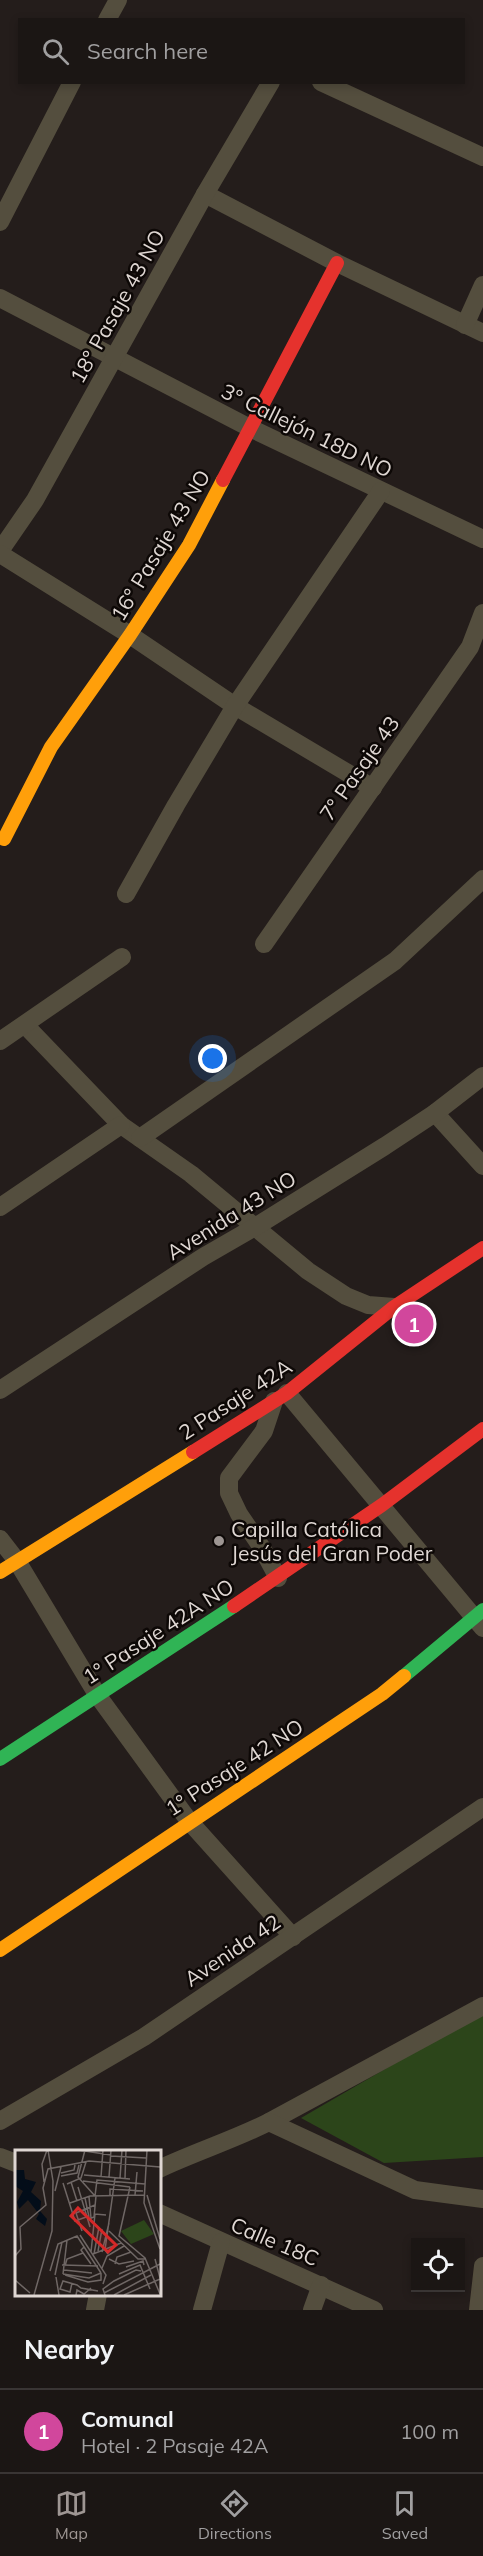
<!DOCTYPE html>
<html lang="en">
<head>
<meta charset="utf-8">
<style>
	body { margin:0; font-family:Mulish,sans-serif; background:#282322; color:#f1f3f6 }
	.controls { position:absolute; right:18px; bottom:18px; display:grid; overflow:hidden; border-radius:0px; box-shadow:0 3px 9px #0003 }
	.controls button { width:54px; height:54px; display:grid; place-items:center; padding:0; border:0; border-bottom:2px solid #393534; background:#1b1614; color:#f1f3f6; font:30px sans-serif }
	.you { position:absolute; left:213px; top:1059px; width:21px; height:21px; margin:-15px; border:4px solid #fff; border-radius:50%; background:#1a73e8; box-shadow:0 0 0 9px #1a73e833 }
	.badge { display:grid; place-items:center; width:39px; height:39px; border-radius:50%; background:#9e9693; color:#fff; font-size:20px; font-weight:700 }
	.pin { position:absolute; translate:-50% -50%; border:3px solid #fff; box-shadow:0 2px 6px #0006 }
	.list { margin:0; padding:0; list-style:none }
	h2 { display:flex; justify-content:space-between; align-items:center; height:78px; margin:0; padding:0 24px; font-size:26px }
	h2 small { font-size:20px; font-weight:400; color:#a09fa0 }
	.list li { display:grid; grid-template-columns:39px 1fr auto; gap:18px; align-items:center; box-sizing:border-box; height:84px; padding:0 24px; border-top:2px solid #393534 }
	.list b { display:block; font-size:22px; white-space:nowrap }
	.list p { margin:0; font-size:20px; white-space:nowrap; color:#a09fa0 }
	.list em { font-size:20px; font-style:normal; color:#a09fa0 }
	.icon { flex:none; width:33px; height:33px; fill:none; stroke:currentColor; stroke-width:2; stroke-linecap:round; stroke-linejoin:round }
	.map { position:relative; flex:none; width:483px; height:2310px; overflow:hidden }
	.search { position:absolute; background:#1b1614; box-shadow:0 3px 9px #0003; left:18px; right:18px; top:18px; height:66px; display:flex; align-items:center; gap:15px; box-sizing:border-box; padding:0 21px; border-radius:0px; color:#a09fa0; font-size:22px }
	.sheet { height:162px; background:#1b1614 }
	nav { display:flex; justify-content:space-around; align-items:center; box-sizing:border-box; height:84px; border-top:2px solid #393534; background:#1b1614; font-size:16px; color:#a09fa0 }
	nav a { display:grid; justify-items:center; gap:3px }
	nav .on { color:#9e9693 }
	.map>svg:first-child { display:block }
	.green { fill:#2c451a }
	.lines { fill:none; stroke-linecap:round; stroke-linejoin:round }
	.street { stroke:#544e3e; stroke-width:18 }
	.fast { stroke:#30b455; stroke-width:14 }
	.slow { stroke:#ff9f0a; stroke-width:14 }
	.jam { stroke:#e5322d; stroke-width:14 }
	.poi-dot { fill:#9e9693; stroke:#0d0806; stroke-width:2 }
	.labels { text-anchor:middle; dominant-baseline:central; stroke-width:5; stroke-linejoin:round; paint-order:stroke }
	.street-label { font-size:21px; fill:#dfd7d3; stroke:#0d0806 }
	.poi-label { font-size:21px; fill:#dfd7d3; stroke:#0d0806; text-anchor:start }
	.inset-road { fill:none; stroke:#6f6765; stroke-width:1.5 }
	.view { fill:#d62828; fill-opacity:0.15; stroke:#d62828; stroke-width:3 }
	.inset-edge { fill:none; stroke:#dfd7d3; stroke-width:3 }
</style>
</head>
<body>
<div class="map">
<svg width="483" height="2310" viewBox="0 0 483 2310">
	<rect width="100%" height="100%" fill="#241d1b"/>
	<path class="green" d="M 483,2012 L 483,2157 L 384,2163 L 301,2118 Z"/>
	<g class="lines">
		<g class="street">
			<path d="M 107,20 L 118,0"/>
			<path d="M 321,82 L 483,157"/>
			<path d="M 205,194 L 337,263 L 483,333"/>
			<path d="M 0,222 L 72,82"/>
			<path d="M 0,298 L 252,429 L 483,539"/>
			<path d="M 465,325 L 483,285"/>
			<path d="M 0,551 L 35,500 L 205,194 L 271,82"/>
			<path d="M 0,554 L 130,635 L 235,706 L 373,788"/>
			<path d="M 126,894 L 176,805 L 235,706 L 381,491"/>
			<path d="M 264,944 L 470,647 L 483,613"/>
			<path d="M 25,1025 L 121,1125 L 191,1174 L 308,1271 L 346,1296 L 368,1305 L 394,1307"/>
			<path d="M 0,1041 L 122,957"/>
			<path d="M 435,1113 L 483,1166"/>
			<path d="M 140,1138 L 395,961 L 483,879"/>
			<path d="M 0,1207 L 121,1125"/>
			<path d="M 0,1390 L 203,1257 L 255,1227 L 385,1146 L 435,1113 L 483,1076"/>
			<path d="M 287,1393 L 483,1628"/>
			<path d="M 274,1401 L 264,1431 L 229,1478 L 229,1493 L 239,1514 L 262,1548 L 278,1578"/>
			<path d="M 0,1539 L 17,1561 L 98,1696 L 189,1821 L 293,1937"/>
			<path d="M 0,2121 L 144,2037 L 483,1807"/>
			<path d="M 269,2122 L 483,2006"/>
			<path d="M 0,2157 L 16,2163"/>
			<path d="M 159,2169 C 195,2152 233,2140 269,2122 L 415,2190 L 483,2199"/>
			<path d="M 159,2213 L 374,2310"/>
			<path d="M 95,2310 L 98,2294"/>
			<path d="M 202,2310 L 221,2242"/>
			<path d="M 312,2310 L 321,2285"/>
			<path d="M 478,2310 L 483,2266"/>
		</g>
		<g class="fast">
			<path d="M 404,1676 L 483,1610"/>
			<path d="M 0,1759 L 234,1606"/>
		</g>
		<g class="slow">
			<path d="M 4,839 L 51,747 L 130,635 L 189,545 L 223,480"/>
			<path d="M 0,1572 L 193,1452"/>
			<path d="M 0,1950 L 382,1694 L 404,1676"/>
		</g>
		<g class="jam">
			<path d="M 223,480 L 337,263"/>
			<path d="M 193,1452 L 287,1393 L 394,1307 L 483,1248"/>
			<path d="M 234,1606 L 382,1505 L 483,1429"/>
		</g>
	</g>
	<circle class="poi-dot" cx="219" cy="1541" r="6"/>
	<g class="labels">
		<g class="street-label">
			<text transform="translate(117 306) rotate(-61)">18° Pasaje 43 NO</text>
			<text transform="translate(307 430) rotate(26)">3° Callejón 18D NO</text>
			<text transform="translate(160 545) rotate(-59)">16° Pasaje 43 NO</text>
			<text transform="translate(359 768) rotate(-55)">7° Pasaje 43</text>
			<text transform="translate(231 1215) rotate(-32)">Avenida 43 NO</text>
			<text transform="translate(235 1399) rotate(-33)">2 Pasaje 42A</text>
			<text transform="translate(158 1631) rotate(-33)">1° Pasaje 42A NO</text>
			<text transform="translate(234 1767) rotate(-33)">1° Pasaje 42 NO</text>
			<text transform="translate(232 1950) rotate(-34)">Avenida 42</text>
			<text transform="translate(275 2241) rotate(23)">Calle 18C</text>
		</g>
		<g class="poi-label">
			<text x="231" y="1529">Capilla Católica<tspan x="231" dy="24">Jesús del Gran Poder</tspan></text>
		</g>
	</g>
	<g transform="translate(15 2150)">
		<rect width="146" height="146" fill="#241d1b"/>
		<path d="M 129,70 L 139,84 L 116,94 L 106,81 Z" fill="#2c451a"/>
		<path d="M 0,20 L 9,20 L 10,29 L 21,32 L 16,42 L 26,51 L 25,61 L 32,69 L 30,76 L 21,69 L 24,64 L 13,50 L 4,59 L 2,52 L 8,41 L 0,36 Z" fill="#030d19"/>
		<path class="inset-road" d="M 63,0 L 96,5M 70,0 L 63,27 L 80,46M 132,0 L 129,53 L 145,99M 96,6 L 131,8M 46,23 L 59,20 L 60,15M 69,25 L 115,29M 46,26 L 62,23 L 64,15M 86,27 L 88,0M 94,27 L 96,0M 105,28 L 107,0M 110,28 L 111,0M 68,31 L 115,37M 29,32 L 27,14 L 32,0M 56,32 L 62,51M 48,33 L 60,71 L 74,66M 52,34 L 66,28 L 71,12M 63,37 L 75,77M 115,37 L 104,86 L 130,108 L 145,144M 40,41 L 46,17M 120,45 L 122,22M 132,45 L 145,89M 80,46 L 82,30 L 130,34M 95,46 L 95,39 L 128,41M 74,47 L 76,68M 70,48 L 74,67M 55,53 L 75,46 L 130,45M 74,69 L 79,67 L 81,46M 67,81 L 61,63 L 80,55M 94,81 L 123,109 L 131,109M 65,85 L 91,125 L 88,134M 69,97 L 66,100 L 76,114M 83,101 L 87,79M 76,102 L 80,64 L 91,65M 87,102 L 94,73M 78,104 L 106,93M 79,104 L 84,77M 93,104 L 90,100 L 100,28M 0,106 L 6,99 L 5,77 L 31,55 L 28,38 L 33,19 L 74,11 L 145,17M 94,109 L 104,114 L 119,111M 140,109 L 145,128M 100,114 L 102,107 L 116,102M 47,115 L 83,116M 50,116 L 52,109 L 68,103M 111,117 L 128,111 L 129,115M 87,118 L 92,106 L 109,96M 49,120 L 77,123M 35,121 L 43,94 L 62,86 L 86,123M 48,124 L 74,128 L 86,123M 48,124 L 52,90M 104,124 L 125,115 L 135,139M 40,125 L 47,92M 50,125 L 73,132 L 86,130 L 86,123M 41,127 L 44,145M 0,130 L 15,143M 57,133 L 55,142 L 45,139 L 48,131 L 62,135 L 66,138 L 83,141M 89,143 L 145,114M 19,145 L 37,81 L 38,31 L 33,0M 61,145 L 62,140 L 69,144 L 76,138M 90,145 L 88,139 L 99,131 L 121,120 L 126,121M 99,145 L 136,125M 109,145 L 145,129"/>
		<path class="view" d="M 63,58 L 101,95 L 93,102 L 56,66 Z"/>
		<rect width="146" height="146" class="inset-edge"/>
	</g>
</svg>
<div class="controls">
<button><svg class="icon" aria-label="locate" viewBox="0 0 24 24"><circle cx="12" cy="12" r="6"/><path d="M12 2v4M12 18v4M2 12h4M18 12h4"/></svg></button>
</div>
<div class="you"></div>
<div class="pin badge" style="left:414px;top:1324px;background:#d1479c">1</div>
<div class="search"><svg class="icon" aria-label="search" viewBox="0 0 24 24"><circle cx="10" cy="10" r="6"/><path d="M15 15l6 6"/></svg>Search here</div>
</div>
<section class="sheet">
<h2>Nearby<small></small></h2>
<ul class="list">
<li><span class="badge" style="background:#d1479c">1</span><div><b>Comunal</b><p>Hotel · 2 Pasaje 42A</p></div><em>100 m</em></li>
</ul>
</section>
<nav>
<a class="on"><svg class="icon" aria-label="map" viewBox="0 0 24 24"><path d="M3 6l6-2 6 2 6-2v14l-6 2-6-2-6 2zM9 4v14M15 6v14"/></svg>Map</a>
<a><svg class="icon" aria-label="directions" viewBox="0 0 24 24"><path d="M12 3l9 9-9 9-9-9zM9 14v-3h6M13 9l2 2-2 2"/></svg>Directions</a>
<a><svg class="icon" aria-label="saved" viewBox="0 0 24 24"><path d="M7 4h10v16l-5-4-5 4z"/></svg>Saved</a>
</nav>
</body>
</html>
